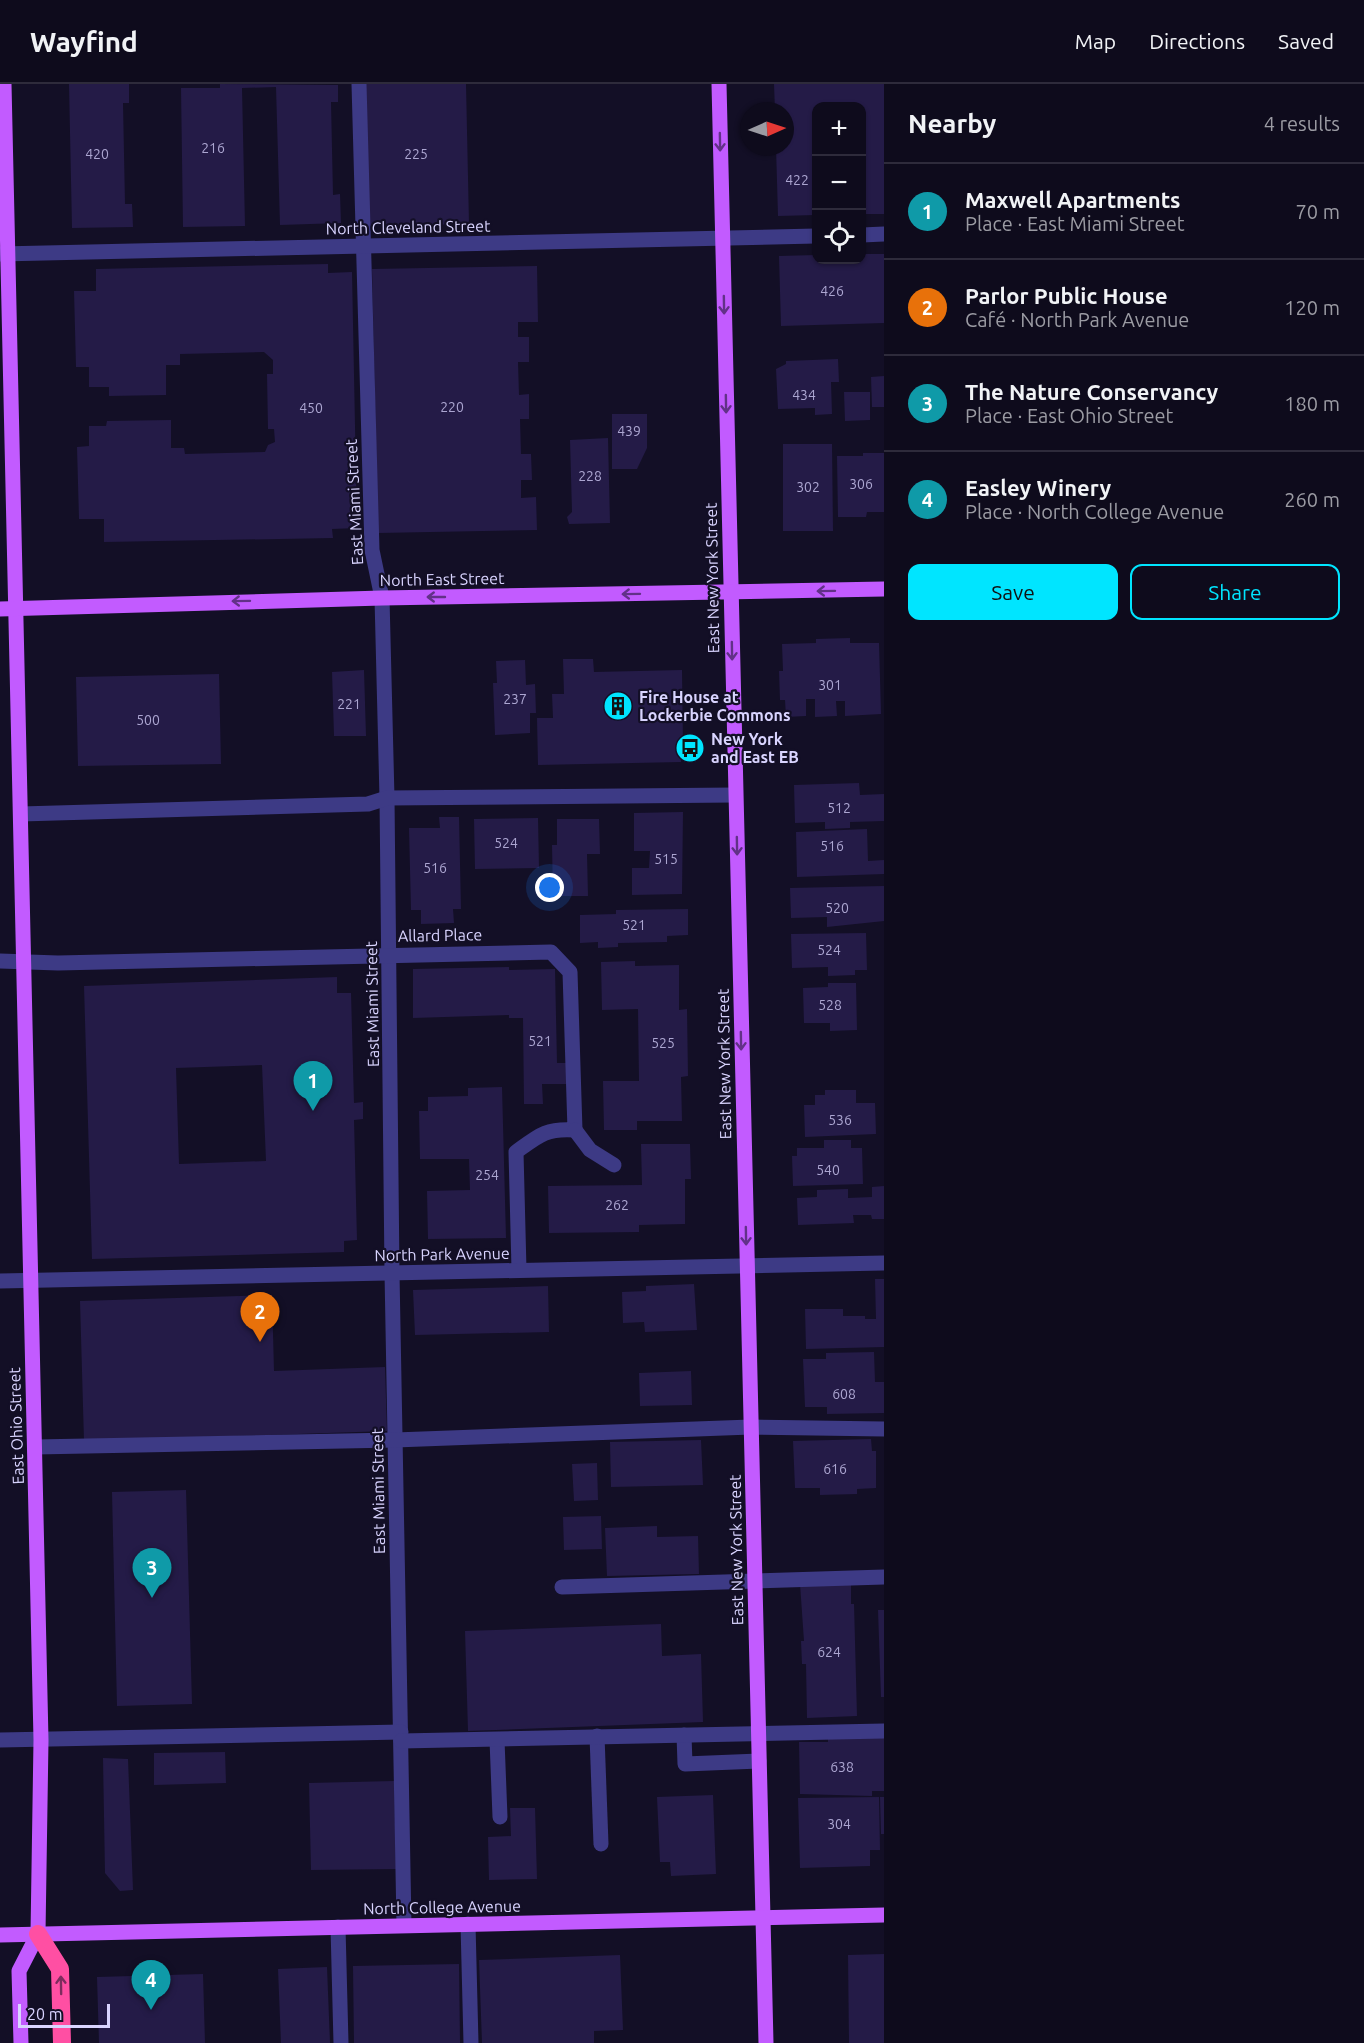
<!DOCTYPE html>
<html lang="en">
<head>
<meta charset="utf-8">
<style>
	body { margin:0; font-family:Ubuntu,sans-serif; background:#171425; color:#f1f3f6 }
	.controls { position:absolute; right:18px; top:18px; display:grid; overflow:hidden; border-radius:12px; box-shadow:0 2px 4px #0004 }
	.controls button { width:54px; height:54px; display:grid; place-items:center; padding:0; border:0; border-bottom:2px solid #2e2b3b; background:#0e0b1c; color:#f1f3f6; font:30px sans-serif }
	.compass { position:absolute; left:740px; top:18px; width:54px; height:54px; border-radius:50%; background:#0e0b1c; box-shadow:0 2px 4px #0004; rotate:87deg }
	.scale { position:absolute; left:18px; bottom:15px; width:92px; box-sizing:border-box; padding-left:6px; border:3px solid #d9d4ff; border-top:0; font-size:16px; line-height:21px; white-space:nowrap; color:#d9d4ff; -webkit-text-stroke:4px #130f26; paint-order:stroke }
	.you { position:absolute; left:550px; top:804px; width:21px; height:21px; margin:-15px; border:4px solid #fff; border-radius:50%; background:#1a73e8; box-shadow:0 0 0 9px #1a73e833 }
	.badge { display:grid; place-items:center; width:39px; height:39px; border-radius:50%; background:#00e5ff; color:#fff; font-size:20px; font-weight:700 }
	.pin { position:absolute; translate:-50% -50px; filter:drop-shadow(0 2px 3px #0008) }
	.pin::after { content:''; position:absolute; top:32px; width:21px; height:18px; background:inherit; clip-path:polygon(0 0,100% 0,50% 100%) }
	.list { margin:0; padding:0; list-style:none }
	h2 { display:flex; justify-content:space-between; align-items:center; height:78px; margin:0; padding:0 24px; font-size:26px }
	h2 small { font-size:20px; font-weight:400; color:#9b9ba3 }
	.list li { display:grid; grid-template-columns:39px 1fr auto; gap:18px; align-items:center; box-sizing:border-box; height:96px; padding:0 24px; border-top:2px solid #2e2b3b }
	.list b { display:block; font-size:22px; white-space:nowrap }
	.list p { margin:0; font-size:20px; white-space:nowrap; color:#9b9ba3 }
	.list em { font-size:20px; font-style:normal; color:#9b9ba3 }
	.actions { display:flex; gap:12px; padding:18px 24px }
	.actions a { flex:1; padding:14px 0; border:2px solid #00e5ff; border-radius:12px; text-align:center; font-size:21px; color:#00e5ff }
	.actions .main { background:#00e5ff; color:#111 }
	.icon { flex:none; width:33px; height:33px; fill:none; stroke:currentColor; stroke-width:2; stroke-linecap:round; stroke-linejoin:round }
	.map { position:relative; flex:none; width:884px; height:1959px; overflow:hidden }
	header { display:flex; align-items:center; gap:36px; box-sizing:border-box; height:84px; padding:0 30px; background:#0e0b1c; border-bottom:2px solid #2e2b3b }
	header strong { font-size:28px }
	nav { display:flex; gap:33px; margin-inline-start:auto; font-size:21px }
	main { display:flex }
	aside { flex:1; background:#0e0b1c }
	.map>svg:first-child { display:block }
	.building { fill:#241b47; fill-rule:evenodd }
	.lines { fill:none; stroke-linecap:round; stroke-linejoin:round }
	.minor { stroke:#3d3a85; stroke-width:15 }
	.major { stroke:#c25bff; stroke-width:15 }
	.highway { stroke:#ff4fa3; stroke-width:18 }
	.oneway { stroke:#623188 }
	.oneway2 { stroke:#7d2c5e }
	.labels { text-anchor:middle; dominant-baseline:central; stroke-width:4.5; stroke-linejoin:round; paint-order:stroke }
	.number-label { font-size:14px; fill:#aca6d1 }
	.street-label { font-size:16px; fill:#d9d4ff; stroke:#130f26 }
	.poi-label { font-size:16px; font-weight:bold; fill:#d9d4ff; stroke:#130f26; text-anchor:start }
</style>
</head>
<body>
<header>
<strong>Wayfind</strong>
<nav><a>Map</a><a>Directions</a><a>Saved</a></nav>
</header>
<main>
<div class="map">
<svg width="884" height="1959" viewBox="0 0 884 1959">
	<rect width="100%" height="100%" fill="#130f26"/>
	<g class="building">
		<path d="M 69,0 L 129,0 L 129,19 L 123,19 L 125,120 L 132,120 L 133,143 L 72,144 Z"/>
		<path d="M 220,0 L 338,1 L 338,18 L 331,18 L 333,111 L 340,110 L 341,139 L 280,141 L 276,3 L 242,4 L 245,142 L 183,143 L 181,4 L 220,4 Z"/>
		<path d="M 363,0 L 466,0 L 469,140 L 367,142 Z"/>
		<path d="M 774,0 L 884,0 L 884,130 L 862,130 L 862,22 L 816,22 L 816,131 L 778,132 L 776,63 L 785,63 L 785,27 L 775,27 Z"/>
		<path d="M 862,170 L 884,170 L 884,239 L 781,242 L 779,172 L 816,171 L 816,176 L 862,176 Z"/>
		<path d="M 328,180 L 328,189 L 352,188 L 357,444 L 332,445 L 333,454 L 104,458 L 104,435 L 79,435 L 77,363 L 89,362 L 89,342 L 106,342 L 107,337 L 171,336 L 171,364 L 184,364 L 185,370 L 265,368 L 268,361 L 275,358 L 274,345 L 268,345 L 267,290 L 273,290 L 273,276 L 264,268 L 180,270 L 180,281 L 166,281 L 166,311 L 109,312 L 109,303 L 89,303 L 89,283 L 76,283 L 74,207 L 96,207 L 96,185 Z"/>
		<path d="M 537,182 L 538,238 L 518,238 L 518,253 L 529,253 L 529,278 L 518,278 L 519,311 L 529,310 L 529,335 L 520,335 L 521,370 L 531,370 L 532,396 L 521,396 L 521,414 L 536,413 L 537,446 L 378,449 L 372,185 Z"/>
		<path d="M 838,275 L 839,298 L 831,298 L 832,330 L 815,331 L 815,324 L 778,325 L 776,285 L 786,280 L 786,277 Z"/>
		<path d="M 884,292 L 884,323 L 872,323 L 871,293 Z"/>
		<path d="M 844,308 L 870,308 L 870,336 L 845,337 Z"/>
		<path d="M 612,330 L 647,330 L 647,364 L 637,385 L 612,385 Z"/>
		<path d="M 608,354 L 610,439 L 569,440 L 567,433 L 572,428 L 570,356 Z"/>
		<path d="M 783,360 L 832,360 L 833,447 L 783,447 Z"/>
		<path d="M 863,369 L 884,369 L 884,428 L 867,428 L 866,433 L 838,433 L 837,372 L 863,372 Z"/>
		<path d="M 850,554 L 850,559 L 879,559 L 881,630 L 845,632 L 845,617 L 836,617 L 837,632 L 815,633 L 815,615 L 806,615 L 806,632 L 786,633 L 785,616 L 780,616 L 779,587 L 783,587 L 782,560 L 816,559 L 816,555 Z"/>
		<path d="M 563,575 L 593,575 L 594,588 L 682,586 L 683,663 L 680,663 L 681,678 L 538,681 L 537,634 L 553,634 L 552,610 L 564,610 Z"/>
		<path d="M 525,576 L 526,601 L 535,600 L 536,629 L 530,629 L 530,649 L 495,651 L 493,599 L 497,599 L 496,577 Z"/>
		<path d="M 364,586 L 366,652 L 334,652 L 332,588 Z"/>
		<path d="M 219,590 L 221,680 L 78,682 L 76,593 Z"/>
		<path d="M 859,699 L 860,711 L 884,710 L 884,737 L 850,738 L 850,744 L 825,745 L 825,738 L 795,739 L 794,701 Z"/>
		<path d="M 683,728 L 682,810 L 632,811 L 632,784 L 649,784 L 650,767 L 634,767 L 634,729 Z"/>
		<path d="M 439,733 L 459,733 L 461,825 L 453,825 L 454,839 L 421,840 L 421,826 L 411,826 L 409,744 L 440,744 Z"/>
		<path d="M 538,734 L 539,784 L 475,785 L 474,735 Z"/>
		<path d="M 557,735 L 599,735 L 600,770 L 587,770 L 588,812 L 553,812 L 552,761 L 557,761 Z"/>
		<path d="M 867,745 L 868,777 L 884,776 L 884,790 L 797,793 L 796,748 Z"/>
		<path d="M 884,802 L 884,837 L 827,843 L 827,833 L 791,834 L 790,804 Z"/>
		<path d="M 688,825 L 688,851 L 667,852 L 667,858 L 618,859 L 618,863 L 598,864 L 598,858 L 580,859 L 580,831 L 616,830 L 616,826 Z"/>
		<path d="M 866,849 L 867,886 L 855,886 L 855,891 L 828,892 L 828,883 L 792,884 L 791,850 Z"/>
		<path d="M 635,877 L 635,882 L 679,881 L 679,926 L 687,925 L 688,992 L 681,993 L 682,1037 L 637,1037 L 637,1046 L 604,1046 L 603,997 L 639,997 L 638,925 L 602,926 L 601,878 Z"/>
		<path d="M 509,883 L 509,886 L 555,885 L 557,979 L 566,979 L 566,1000 L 542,1000 L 543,1020 L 524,1020 L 523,934 L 509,934 L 509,931 L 413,934 L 413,885 Z"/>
		<path d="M 337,893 L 337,909 L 351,909 L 354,1019 L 363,1018 L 363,1035 L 354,1036 L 357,1156 L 344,1157 L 344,1168 L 92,1175 L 84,902 ZM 262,981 L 266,1077 L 179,1080 L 176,984 Z"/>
		<path d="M 828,899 L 856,899 L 857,946 L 830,947 L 830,939 L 804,939 L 803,904 L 828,903 Z"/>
		<path d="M 502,1003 L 506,1154 L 428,1155 L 427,1107 L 470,1106 L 469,1075 L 420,1075 L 419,1027 L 428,1027 L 428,1013 L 468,1012 L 468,1004 Z"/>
		<path d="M 825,1006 L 856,1006 L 856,1019 L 875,1019 L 876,1050 L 805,1053 L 804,1021 L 815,1021 L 815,1011 L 825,1011 Z"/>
		<path d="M 824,1056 L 851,1056 L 851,1064 L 862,1064 L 863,1100 L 793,1102 L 792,1072 L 797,1072 L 797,1064 L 824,1064 Z"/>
		<path d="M 641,1060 L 690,1060 L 691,1095 L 685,1095 L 685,1140 L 639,1141 L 639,1148 L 549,1149 L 548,1102 L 642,1101 Z"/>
		<path d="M 884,1102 L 884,1135 L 872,1135 L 871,1131 L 853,1131 L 854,1139 L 798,1141 L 797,1114 L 817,1113 L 817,1106 L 848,1105 L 848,1114 L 872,1113 L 872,1103 Z"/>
		<path d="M 875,1195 L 884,1195 L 884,1263 L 806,1265 L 805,1225 L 843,1225 L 843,1232 L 865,1232 L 865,1235 L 876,1235 Z"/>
		<path d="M 694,1200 L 697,1246 L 645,1248 L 644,1238 L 623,1239 L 622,1208 L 646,1207 L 646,1202 Z"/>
		<path d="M 548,1202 L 549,1248 L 415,1251 L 413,1206 Z"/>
		<path d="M 272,1211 L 274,1287 L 385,1283 L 387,1347 L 84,1357 L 80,1217 Z"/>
		<path d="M 874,1268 L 875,1298 L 884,1298 L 884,1329 L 827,1330 L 827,1323 L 805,1323 L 803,1275 L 826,1275 L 826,1269 Z"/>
		<path d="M 691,1287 L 692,1321 L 640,1322 L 639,1289 Z"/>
		<path d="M 871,1355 L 872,1367 L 876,1367 L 876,1404 L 857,1405 L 857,1410 L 820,1411 L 820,1404 L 795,1404 L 793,1357 Z"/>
		<path d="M 701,1356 L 703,1401 L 611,1403 L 610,1358 Z"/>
		<path d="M 597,1379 L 598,1416 L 574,1417 L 572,1380 Z"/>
		<path d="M 186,1406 L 192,1620 L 117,1622 L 112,1408 Z"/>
		<path d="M 601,1432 L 602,1465 L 564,1466 L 563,1433 Z"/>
		<path d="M 657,1442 L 657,1453 L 698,1452 L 699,1490 L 607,1492 L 605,1444 Z"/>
		<path d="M 851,1499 L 851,1520 L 854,1520 L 857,1632 L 807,1634 L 806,1580 L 802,1580 L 801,1557 L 804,1557 L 800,1500 Z"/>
		<path d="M 878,1526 L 884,1526 L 884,1613 L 881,1613 Z"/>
		<path d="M 661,1540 L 662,1572 L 701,1570 L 703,1638 L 468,1647 L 465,1547 Z"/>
		<path d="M 828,1653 L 884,1654 L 884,1707 L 872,1707 L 872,1712 L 800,1710 L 799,1658 L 828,1658 Z"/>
		<path d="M 225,1668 L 226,1699 L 154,1701 L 154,1669 Z"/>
		<path d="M 103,1674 L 128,1675 L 133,1806 L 120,1807 L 105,1789 Z"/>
		<path d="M 394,1697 L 396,1785 L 311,1786 L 309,1699 Z"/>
		<path d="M 713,1711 L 716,1790 L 671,1792 L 670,1778 L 660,1778 L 657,1713 Z"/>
		<path d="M 879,1713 L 880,1766 L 870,1766 L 870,1782 L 800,1784 L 798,1714 Z"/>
		<path d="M 880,1713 L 884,1713 L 884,1750 L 881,1750 Z"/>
		<path d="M 510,1724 L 535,1724 L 537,1795 L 489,1796 L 488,1753 L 511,1752 Z"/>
		<path d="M 884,1870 L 884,1959 L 849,1959 L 848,1871 Z"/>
		<path d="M 620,1871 L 623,1946 L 594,1947 L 594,1959 L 482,1959 L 479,1876 Z"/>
		<path d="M 459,1880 L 460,1959 L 354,1959 L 353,1882 Z"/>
		<path d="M 327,1883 L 330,1959 L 281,1959 L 278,1885 Z"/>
		<path d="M 203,1890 L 205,1959 L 99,1959 L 97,1893 Z"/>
	</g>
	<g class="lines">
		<g class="minor">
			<path d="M 359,0 L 372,466 L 382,514 L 387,714 L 392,1189 L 404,1841"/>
			<path d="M 862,151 L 884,150"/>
			<path d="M 0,170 L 816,152"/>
			<path d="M 21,730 L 368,720 L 387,714 L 735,711"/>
			<path d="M 0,877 L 58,879 L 551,868 L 570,888 L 575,1046 C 546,1044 539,1051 516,1068 L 519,1186"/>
			<path d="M 575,1046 L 590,1066 L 614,1081"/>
			<path d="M 0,1197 L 884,1179"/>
			<path d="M 35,1363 L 395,1356 L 751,1343 L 884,1345"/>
			<path d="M 562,1503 L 884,1493"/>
			<path d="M 684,1651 L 685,1680 L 759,1677"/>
			<path d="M 597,1652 L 601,1760"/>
			<path d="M 0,1656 L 401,1648"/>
			<path d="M 497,1656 L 500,1733"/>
			<path d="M 401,1657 L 884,1647"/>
			<path d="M 468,1840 L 471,1959"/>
			<path d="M 338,1843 L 341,1959"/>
		</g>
		<g class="major">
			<path d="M 4,0 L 41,1656 L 38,1850 L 19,1887 L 21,1959"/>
			<path d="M 719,0 L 766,1959"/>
			<path d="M 0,525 L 382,514 L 884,505"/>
			<path d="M 0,1851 L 884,1831"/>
		</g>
		<path class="highway" d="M 38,1850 L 60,1885 L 62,1959"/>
	</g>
	<defs><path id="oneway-shaft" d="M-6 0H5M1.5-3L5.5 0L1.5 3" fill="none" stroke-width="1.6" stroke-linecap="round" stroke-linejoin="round" transform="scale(1.5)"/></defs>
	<g class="oneway">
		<use href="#oneway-shaft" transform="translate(720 58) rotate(89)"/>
		<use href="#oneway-shaft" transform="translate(724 221) rotate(89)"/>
		<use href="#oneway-shaft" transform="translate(726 320) rotate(89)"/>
		<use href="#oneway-shaft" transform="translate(826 507) rotate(179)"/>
		<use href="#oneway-shaft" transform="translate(631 510) rotate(179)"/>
		<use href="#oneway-shaft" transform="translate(436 513) rotate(180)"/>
		<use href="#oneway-shaft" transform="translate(241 517) rotate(179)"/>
		<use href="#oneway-shaft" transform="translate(732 567) rotate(89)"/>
		<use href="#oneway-shaft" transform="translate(737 762) rotate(89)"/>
		<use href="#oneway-shaft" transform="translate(741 957) rotate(89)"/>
		<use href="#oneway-shaft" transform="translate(746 1152) rotate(89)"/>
	</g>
	<use class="oneway2" href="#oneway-shaft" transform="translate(61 1901) rotate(-91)"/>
	<defs>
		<g id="building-disc" transform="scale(1.5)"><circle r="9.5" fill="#00e5ff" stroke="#130f26"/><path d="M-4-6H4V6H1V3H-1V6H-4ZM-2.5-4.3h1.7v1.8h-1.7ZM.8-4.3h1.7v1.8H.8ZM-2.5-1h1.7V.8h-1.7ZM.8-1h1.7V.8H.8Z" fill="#111"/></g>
		<g id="bus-disc" transform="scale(1.5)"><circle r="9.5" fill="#00e5ff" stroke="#130f26"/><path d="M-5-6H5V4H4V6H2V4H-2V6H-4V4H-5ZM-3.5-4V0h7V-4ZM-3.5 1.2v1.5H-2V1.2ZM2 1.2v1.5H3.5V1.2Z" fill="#111"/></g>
	</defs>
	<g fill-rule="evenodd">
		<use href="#building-disc" x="618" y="622"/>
		<use href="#bus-disc" x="690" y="664"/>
	</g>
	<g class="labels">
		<g class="number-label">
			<text x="213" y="64">216</text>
			<text x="97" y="70">420</text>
			<text x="416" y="70">225</text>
			<text x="797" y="96">422</text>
			<text x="832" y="207">426</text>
			<text x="804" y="311">434</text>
			<text x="452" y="323">220</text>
			<text x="311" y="324">450</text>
			<text x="629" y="347">439</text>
			<text x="590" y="392">228</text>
			<text x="861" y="400">306</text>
			<text x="808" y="403">302</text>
			<text x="830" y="601">301</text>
			<text x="515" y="615">237</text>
			<text x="349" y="620">221</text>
			<text x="148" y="636">500</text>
			<text x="839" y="724">512</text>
			<text x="506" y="759">524</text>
			<text x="832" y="762">516</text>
			<text x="666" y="775">515</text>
			<text x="435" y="784">516</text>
			<text x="837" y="824">520</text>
			<text x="634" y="841">521</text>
			<text x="829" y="866">524</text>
			<text x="830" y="921">528</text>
			<text x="540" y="957">521</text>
			<text x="663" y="959">525</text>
			<text x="840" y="1036">536</text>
			<text x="828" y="1086">540</text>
			<text x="487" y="1091">254</text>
			<text x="617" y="1121">262</text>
			<text x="844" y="1310">608</text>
			<text x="835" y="1385">616</text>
			<text x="829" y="1568">624</text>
			<text x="842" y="1683">638</text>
			<text x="839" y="1740">304</text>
		</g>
		<g class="street-label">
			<text transform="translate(408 143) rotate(-1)">North Cleveland Street</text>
			<text transform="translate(354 418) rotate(-93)">East Miami Street</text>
			<text transform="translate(712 494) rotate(-91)">East New York Street</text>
			<text transform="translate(442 495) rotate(-1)">North East Street</text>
			<text transform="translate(440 851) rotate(-1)">Allard Place</text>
			<text transform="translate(372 920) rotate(-91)">East Miami Street</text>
			<text transform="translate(724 980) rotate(-91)">East New York Street</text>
			<text transform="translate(442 1170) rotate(-1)">North Park Avenue</text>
			<text transform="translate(16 1342) rotate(-92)">East Ohio Street</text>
			<text transform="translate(378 1407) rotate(-91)">East Miami Street</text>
			<text transform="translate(736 1466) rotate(-91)">East New York Street</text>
			<text transform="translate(442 1823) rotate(-1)">North College Avenue</text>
		</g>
		<g class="poi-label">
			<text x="639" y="613">Fire House at<tspan x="639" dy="18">Lockerbie Commons</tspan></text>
			<text x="711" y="655">New York<tspan x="711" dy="18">and East EB</tspan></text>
		</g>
	</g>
</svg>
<div class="controls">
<button>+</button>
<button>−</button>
<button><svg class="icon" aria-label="locate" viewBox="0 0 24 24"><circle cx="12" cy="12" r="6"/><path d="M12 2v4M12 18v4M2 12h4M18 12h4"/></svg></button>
</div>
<svg class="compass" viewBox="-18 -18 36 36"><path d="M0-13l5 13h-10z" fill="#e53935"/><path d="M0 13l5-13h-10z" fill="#9b9ba3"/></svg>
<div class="scale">20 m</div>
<div class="you"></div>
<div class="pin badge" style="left:313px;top:1027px;background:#0f9aa8">1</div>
<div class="pin badge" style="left:260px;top:1258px;background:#e8710a">2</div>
<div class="pin badge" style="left:152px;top:1514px;background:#0f9aa8">3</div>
<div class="pin badge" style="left:151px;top:1926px;background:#0f9aa8">4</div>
</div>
<aside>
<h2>Nearby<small>4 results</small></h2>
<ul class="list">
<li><span class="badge" style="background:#0f9aa8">1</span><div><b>Maxwell Apartments</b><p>Place · East Miami Street</p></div><em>70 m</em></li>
<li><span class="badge" style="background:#e8710a">2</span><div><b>Parlor Public House</b><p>Café · North Park Avenue</p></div><em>120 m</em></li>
<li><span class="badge" style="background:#0f9aa8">3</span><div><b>The Nature Conservancy</b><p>Place · East Ohio Street</p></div><em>180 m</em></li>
<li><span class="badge" style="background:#0f9aa8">4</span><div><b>Easley Winery</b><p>Place · North College Avenue</p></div><em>260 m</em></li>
</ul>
<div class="actions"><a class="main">Save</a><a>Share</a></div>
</aside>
</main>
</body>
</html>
